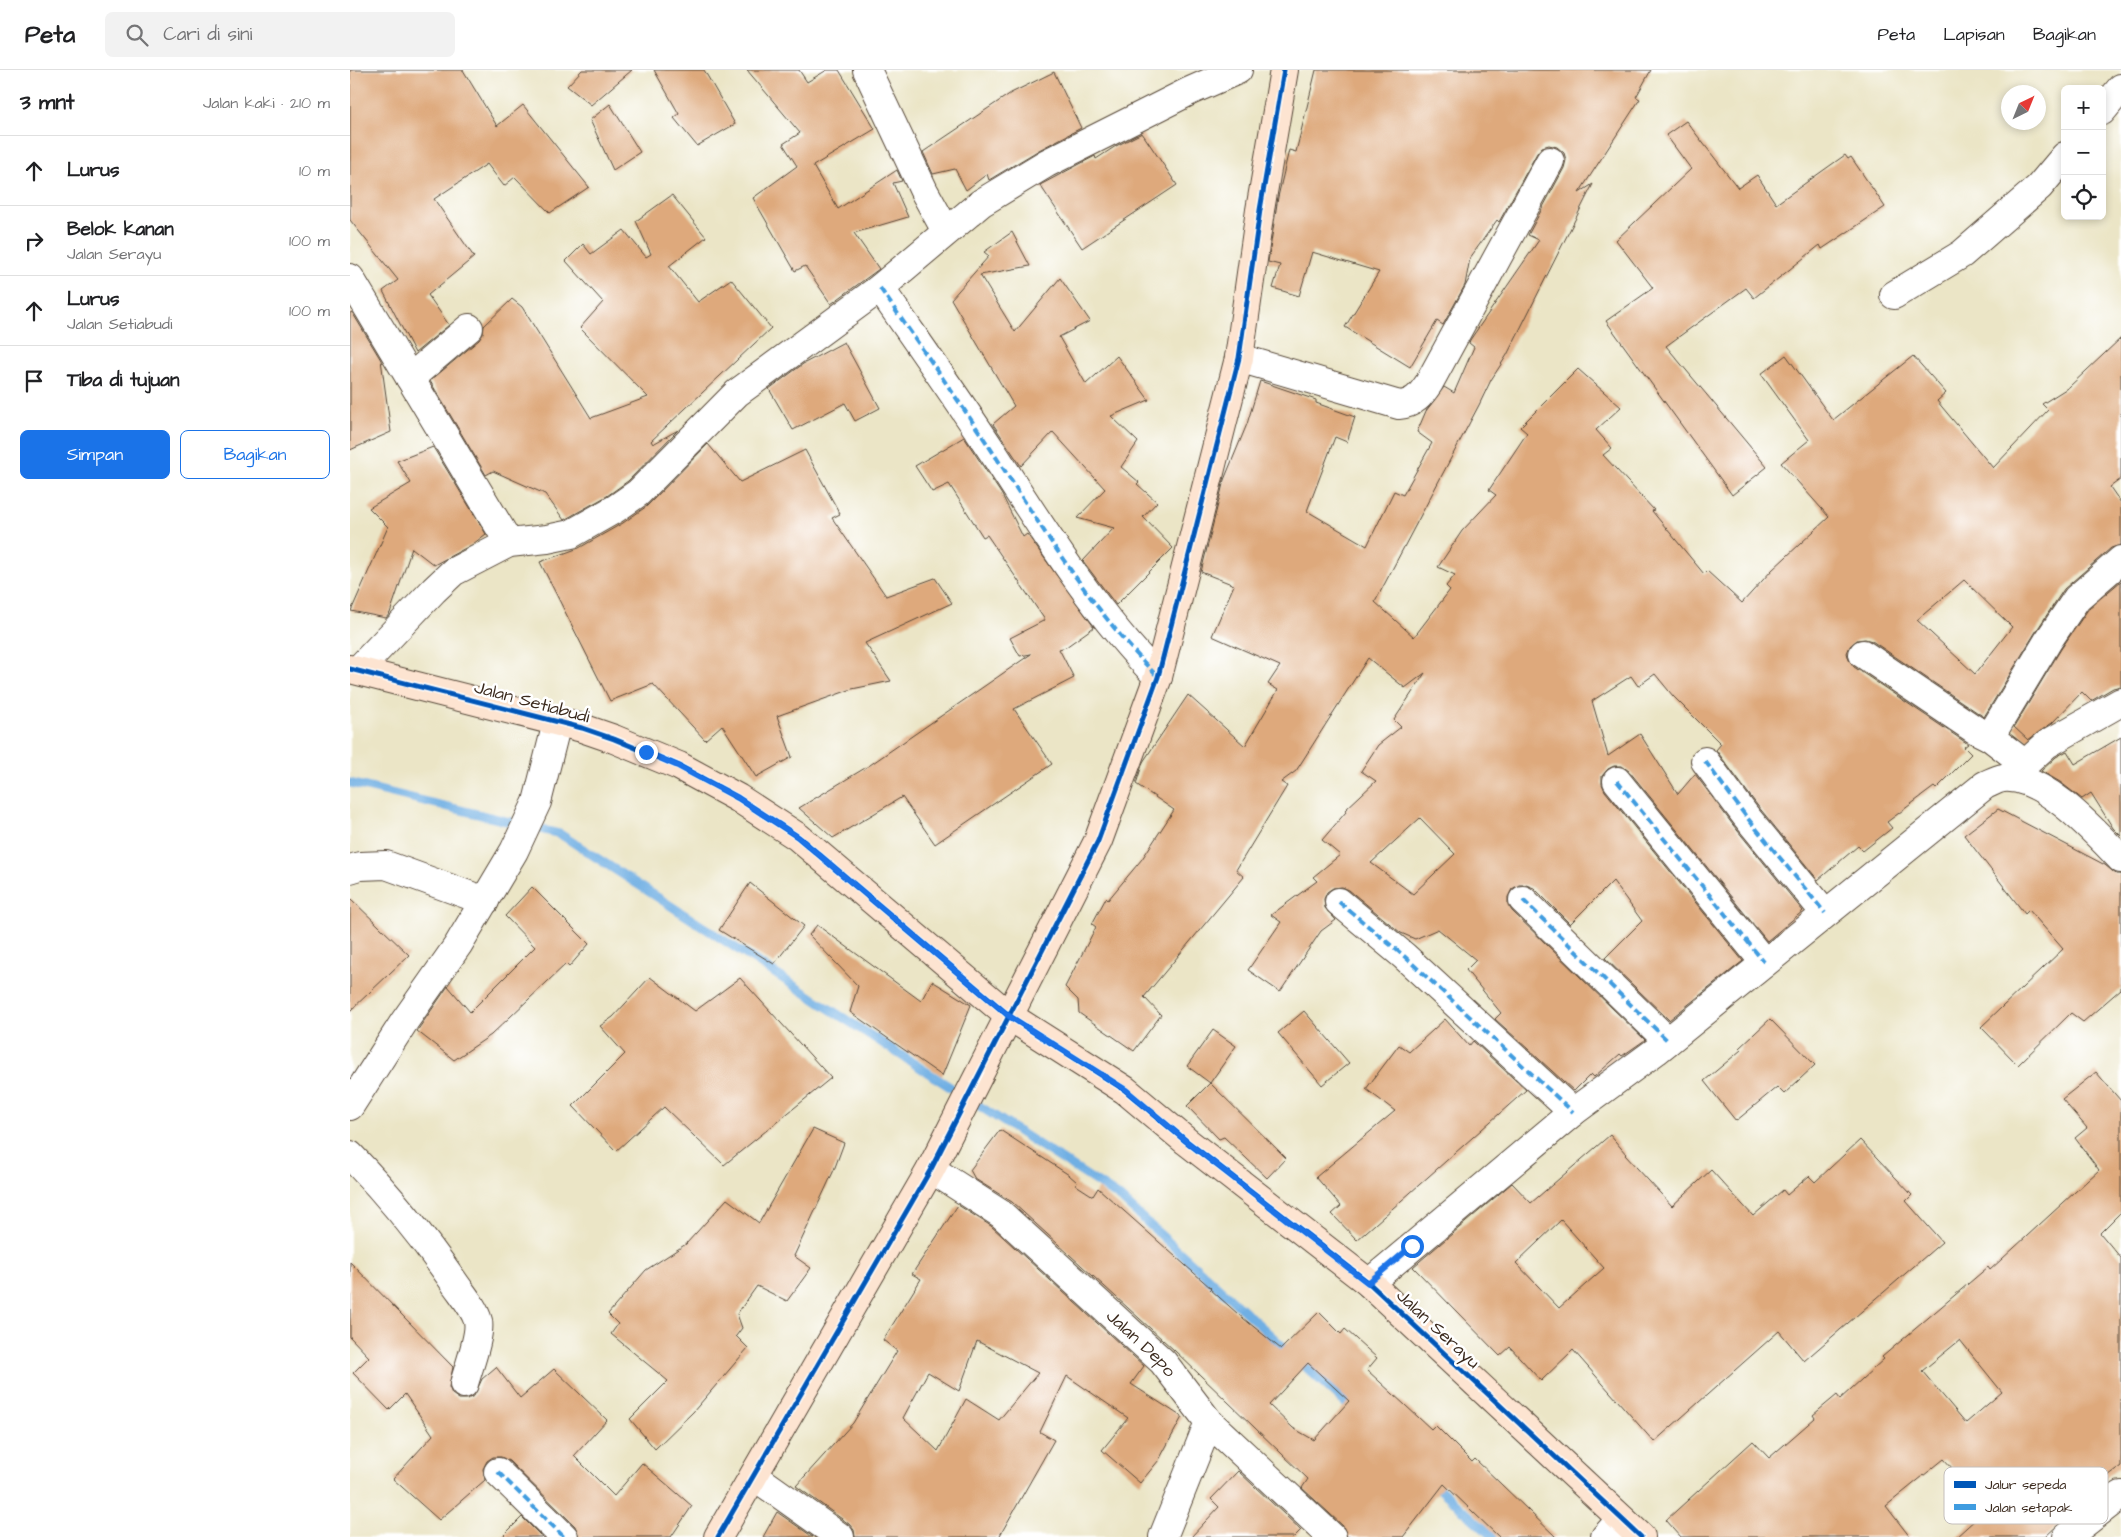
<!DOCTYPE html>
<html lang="id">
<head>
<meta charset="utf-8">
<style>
	body { margin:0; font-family:"Architects Daughter",sans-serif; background:#f2f2f2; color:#202124 }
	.controls { position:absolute; right:15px; top:15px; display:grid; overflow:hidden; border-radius:8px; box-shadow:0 2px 8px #0003 }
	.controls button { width:45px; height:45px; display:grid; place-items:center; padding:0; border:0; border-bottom:1px solid #e0e0e0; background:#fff; color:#202124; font:25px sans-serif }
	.compass { position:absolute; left:1651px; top:15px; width:45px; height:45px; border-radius:50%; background:#fff; box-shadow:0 2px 8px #0003; rotate:43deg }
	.stop { position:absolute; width:15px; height:15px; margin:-11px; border:4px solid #1a73e8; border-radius:50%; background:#fff }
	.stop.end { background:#1a73e8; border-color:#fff; box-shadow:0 1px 5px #0008 }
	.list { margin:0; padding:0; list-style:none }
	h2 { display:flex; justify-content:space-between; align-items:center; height:65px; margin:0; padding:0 20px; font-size:21px }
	h2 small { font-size:16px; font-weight:400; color:#757577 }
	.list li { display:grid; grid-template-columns:32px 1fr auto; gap:15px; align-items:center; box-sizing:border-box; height:70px; padding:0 20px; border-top:1px solid #e0e0e0 }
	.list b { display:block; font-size:19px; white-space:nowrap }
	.list p { margin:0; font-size:16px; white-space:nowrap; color:#757577 }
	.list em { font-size:16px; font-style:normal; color:#757577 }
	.actions { display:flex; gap:10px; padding:15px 20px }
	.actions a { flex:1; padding:11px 0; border:1px solid #1a73e8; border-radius:8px; text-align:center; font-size:18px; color:#1a73e8 }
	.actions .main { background:#1a73e8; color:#fff }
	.icon { flex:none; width:28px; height:28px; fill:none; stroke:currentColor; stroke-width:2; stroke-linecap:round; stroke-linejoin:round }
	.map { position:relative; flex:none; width:1771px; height:1467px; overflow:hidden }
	header { display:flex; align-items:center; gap:30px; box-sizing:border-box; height:70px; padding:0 25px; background:#fff; border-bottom:1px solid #e0e0e0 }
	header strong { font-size:24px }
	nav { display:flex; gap:28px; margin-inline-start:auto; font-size:18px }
	.search { width:350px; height:45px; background:#f2f2f2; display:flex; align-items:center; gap:12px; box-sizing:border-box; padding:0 18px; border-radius:8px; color:#757577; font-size:19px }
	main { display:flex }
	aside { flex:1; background:#fff }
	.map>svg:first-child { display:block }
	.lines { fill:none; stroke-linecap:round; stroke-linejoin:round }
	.stream { stroke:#6fafe3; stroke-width:9 }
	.building { fill:#dea97b; fill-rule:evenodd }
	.street-casing { stroke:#554637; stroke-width:30 }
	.secondary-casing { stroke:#554637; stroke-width:30 }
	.street { stroke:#fff; stroke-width:28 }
	.secondary { stroke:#fde4d1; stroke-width:28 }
	.quiet { stroke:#3f9ce0; stroke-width:4; stroke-dasharray:8 4; stroke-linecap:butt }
	.cycleway-casing { stroke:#fff; stroke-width:8 }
	.cycleway { stroke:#0057b8; stroke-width:5 }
	.route { stroke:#1a73e8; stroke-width:6 }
	.labels { text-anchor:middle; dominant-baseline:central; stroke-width:5; stroke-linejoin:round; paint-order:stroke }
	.street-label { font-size:18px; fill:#3b2a1e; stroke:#fff }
	.key { fill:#fff; stroke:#c4bfbc; stroke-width:1 }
	.key-label { font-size:14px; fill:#3b2a1e }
</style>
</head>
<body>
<header>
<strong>Peta</strong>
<div class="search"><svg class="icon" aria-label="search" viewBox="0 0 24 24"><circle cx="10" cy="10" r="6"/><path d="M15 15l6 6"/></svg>Cari di sini</div>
<nav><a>Peta</a><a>Lapisan</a><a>Bagikan</a></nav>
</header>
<main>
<aside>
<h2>3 mnt<small>Jalan kaki · 210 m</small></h2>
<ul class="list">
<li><svg class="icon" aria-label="ahead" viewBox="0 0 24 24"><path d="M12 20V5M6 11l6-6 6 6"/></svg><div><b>Lurus</b></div><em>10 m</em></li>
<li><svg class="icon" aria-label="right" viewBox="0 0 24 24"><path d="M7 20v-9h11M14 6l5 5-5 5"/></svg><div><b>Belok kanan</b><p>Jalan Serayu</p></div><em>100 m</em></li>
<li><svg class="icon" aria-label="ahead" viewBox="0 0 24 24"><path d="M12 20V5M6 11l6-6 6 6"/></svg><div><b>Lurus</b><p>Jalan Setiabudi</p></div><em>100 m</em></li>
<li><svg class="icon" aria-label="arrive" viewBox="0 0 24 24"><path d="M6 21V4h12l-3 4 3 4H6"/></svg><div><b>Tiba di tujuan</b></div></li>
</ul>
<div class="actions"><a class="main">Simpan</a><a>Bagikan</a></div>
</aside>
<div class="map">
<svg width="1771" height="1467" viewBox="0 0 1771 1467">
	<rect width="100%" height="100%" fill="#fff"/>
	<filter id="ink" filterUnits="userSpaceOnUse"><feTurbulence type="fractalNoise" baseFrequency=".02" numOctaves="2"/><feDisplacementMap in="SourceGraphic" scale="10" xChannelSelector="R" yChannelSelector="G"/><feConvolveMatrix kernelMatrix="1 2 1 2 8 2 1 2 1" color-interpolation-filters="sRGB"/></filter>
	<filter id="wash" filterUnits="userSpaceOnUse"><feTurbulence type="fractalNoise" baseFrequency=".0096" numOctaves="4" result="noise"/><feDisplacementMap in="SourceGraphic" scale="20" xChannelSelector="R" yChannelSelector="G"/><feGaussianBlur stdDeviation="1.12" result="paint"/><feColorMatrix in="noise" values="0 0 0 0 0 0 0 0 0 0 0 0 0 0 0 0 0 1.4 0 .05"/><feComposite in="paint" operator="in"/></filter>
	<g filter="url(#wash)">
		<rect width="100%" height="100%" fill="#ebe5c6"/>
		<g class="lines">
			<g class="stream">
				<path d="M 0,713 L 210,764 L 768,1126 L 1005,1342"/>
				<path d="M 1082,1412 L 1143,1467"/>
			</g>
		</g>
		<g id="blocks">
			<g class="building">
				<path d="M 0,0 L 113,0 L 147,56 L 173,35 L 239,117 L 200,143 L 165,107 L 154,116 L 137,94 L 84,129 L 124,187 L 78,225 L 99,255 L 65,283 L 33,221 L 48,210 L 0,150 Z"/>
				<path d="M 232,0 L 282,0 L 241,35 L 217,16 Z"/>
				<path d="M 304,0 L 354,0 L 385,54 L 347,76 L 324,48 L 329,44 Z"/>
				<path d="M 397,0 L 449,0 L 457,12 L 477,0 L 489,0 L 525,59 L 463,96 L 488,139 L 547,100 L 552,111 L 543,113 L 558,147 L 504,163 L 529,199 L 481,234 L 455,196 L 445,201 L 403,128 L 447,96 L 433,74 L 450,63 Z"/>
				<path d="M 966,0 L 1301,0 L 1286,27 L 1290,29 L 1229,123 L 1243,114 L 1157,285 L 1141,310 L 1129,335 L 1025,532 L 1064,567 L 1100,520 L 1096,516 L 1105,505 L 1088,497 L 1112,461 L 1146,425 L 1139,420 L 1177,363 L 1170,357 L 1228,299 L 1271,337 L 1246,360 L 1262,378 L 1253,385 L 1304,440 L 1302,441 L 1354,504 L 1357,501 L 1392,533 L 1422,500 L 1479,447 L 1431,393 L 1459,370 L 1411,304 L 1436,285 L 1483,350 L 1563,286 L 1596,323 L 1587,331 L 1643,398 L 1698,340 L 1692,334 L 1719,317 L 1771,268 L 1771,409 L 1760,417 L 1771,433 L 1771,475 L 1761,478 L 1714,519 L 1685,563 L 1634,647 L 1522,571 L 1515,569 L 1507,570 L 1500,576 L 1497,583 L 1499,590 L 1504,597 L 1618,674 L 1614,677 L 1621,684 L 1586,719 L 1584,717 L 1537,752 L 1542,758 L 1513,781 L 1508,776 L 1468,810 L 1407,735 L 1366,680 L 1371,674 L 1323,626 L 1305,604 L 1288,616 L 1281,606 L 1242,631 L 1258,686 L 1290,664 L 1328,724 L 1345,704 L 1383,755 L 1453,841 L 1417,871 L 1279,701 L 1272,696 L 1264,696 L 1258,699 L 1252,706 L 1252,714 L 1255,721 L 1393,891 L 1319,950 L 1255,888 L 1292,851 L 1263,811 L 1220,854 L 1184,818 L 1176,815 L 1169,815 L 1162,819 L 1158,827 L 1158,835 L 1162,841 L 1295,970 L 1272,986 L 1270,984 L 1244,1007 L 1241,1004 L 1224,1021 L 1145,949 L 1151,943 L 1116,900 L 1126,890 L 1088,859 L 1065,869 L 1051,863 L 999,820 L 992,817 L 983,818 L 977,822 L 974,829 L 975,838 L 986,850 L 971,861 L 930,922 L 898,900 L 931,852 L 921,845 L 967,811 L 963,807 L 990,785 L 972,770 L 996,742 L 995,740 L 1026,711 L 1011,701 L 1028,675 L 1051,657 L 1044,650 L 1075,603 L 1055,618 L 1018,588 L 946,701 L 931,712 L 937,716 L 886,800 L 894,807 L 794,927 L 811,945 L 784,981 L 729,943 L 728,930 L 715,917 L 746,857 L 742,854 L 756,828 L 758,830 L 792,789 L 824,740 L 786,714 L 793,692 L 838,625 L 895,676 L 928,620 L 918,614 L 930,596 L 862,566 L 884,515 L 851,502 L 874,410 L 897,354 L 910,311 L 966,330 L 966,333 L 1005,347 L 997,372 L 985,367 L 957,441 L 1017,476 L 1044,421 L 1053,425 L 1082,373 L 1067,362 L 1076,341 L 1094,317 L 1104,323 L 1124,277 L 1119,273 L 1120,270 L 1189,170 L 1178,165 L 1214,98 L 1216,90 L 1214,83 L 1207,77 L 1199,75 L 1192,77 L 1187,83 L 1149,152 L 1147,150 L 1120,188 L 1115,215 L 1093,255 L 1087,251 L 1060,297 L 995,257 L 1029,202 L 962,182 L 949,226 L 923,218 L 930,195 L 918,192 L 928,127 L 939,80 L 946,82 ZM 1614,510 L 1662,557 L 1625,604 L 1567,550 ZM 1070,748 L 1105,784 L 1063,824 L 1021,793 Z"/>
				<path d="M 704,2 L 731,58 L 689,80 L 639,110 L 637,104 L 616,120 L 605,99 L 583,104 L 573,82 L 661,23 Z"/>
				<path d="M 260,34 L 290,82 L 263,100 L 240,50 Z"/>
				<path d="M 1336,51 L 1388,118 L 1407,105 L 1426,134 L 1495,85 L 1498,89 L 1501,87 L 1535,137 L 1472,179 L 1470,175 L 1404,228 L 1396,218 L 1316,276 L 1417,397 L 1382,425 L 1256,251 L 1303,218 L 1266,170 L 1341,99 L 1316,65 Z"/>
				<path d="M 792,63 L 827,115 L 732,178 L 690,115 L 745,86 L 746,89 L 766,76 Z"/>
				<path d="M 322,125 L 356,167 L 319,196 L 348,232 L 381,209 L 421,258 L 301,371 L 303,374 L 328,360 L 278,411 L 257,426 L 214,450 L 195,424 L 143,401 L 136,405 L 80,311 L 129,270 L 133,264 L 134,256 L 162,229 L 172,237 L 241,348 L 298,327 L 230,258 L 253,232 L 216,191 L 233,174 L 241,184 L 274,160 L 296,187 L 301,184 L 286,151 Z"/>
				<path d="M 662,162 L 680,196 L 630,205 L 665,262 L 710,208 L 740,251 L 709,267 L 736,314 L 767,286 L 799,330 L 761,346 L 788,372 L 771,397 L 789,412 L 787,414 L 807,432 L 793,447 L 823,478 L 766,535 L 733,491 L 764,458 L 727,448 L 755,419 L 703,362 L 671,396 L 643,354 L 664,336 L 601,229 L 639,186 L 634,182 Z"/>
				<path d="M 2,242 L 31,290 L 41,362 L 0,380 L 0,243 Z"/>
				<path d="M 494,272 L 530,338 L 505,351 L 495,333 L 443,360 L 419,319 L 453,294 Z"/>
				<path d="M 614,367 L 652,425 L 673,467 L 677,464 L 744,557 L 716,577 L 709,579 L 724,608 L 664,639 L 702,694 L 585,774 L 552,727 L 483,768 L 449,738 L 520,695 L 681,584 L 670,586 L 660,568 L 695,550 L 637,465 L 633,467 L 599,414 L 582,422 L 565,396 Z"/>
				<path d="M 358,374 L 390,412 L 455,380 L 490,444 L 482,448 L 536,526 L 585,508 L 602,533 L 515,573 L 541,611 L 502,619 L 427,646 L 442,687 L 406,707 L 372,655 L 355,670 L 303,614 L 260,631 L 190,492 L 229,478 L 273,453 L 297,436 Z"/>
				<path d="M 83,377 L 136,464 L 123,474 L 84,495 L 62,478 L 40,543 L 36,548 L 1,541 L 38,457 L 19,438 L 61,413 L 47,391 Z"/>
				<path d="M 1771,511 L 1771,616 L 1763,618 L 1741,631 L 1732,622 L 1702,653 L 1678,670 L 1664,657 L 1711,579 L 1739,538 Z"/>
				<path d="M 1771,667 L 1771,766 L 1763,758 L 1741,723 L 1732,729 L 1710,712 L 1691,701 L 1706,687 L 1717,681 L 1725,694 Z"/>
				<path d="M 1648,739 L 1755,795 L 1766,804 L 1771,804 L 1771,919 L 1733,952 L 1721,943 L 1668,995 L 1631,957 L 1713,879 L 1679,840 L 1675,844 L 1614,765 Z"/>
				<path d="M 400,813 L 454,856 L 424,894 L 369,860 Z"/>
				<path d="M 182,817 L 239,874 L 219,897 L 216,894 L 141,965 L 104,990 L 67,961 L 98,916 L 120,942 L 185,877 L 155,846 Z"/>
				<path d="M 0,828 L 59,885 L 0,941 Z"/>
				<path d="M 467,855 L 571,931 L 582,911 L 621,935 L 592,1006 L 500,942 L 508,916 L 459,865 Z"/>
				<path d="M 300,907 L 345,941 L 390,908 L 481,1008 L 374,1095 L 314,1037 L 266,1081 L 223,1036 L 275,984 L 250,956 L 263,947 Z"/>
				<path d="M 954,941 L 999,993 L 972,1015 L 928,963 Z"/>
				<path d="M 1095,949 L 1119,976 L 1123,971 L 1176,1020 L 1007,1170 L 982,1144 L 991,1136 L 966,1107 L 1045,1041 L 1016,1019 L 1049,975 L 1059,982 Z"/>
				<path d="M 1420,949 L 1465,995 L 1434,1024 L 1427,1017 L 1386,1051 L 1354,1011 L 1391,980 L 1389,978 Z"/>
				<path d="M 863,960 L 886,976 L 860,1013 L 837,996 Z"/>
				<path d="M 1746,1002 L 1771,1031 L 1771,1142 L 1750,1163 L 1771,1188 L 1771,1396 L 1737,1422 L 1740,1425 L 1695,1467 L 1606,1467 L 1638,1438 L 1594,1389 L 1536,1436 L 1560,1467 L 1331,1467 L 1316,1450 L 1403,1371 L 1419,1388 L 1465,1348 L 1463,1345 L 1487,1325 L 1490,1329 L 1534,1289 L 1532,1287 L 1638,1197 L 1640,1200 L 1749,1100 L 1725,1068 L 1737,1058 L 1712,1029 ZM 1610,1270 L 1652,1322 L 1616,1353 L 1572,1301 Z"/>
				<path d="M 860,1013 L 936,1088 L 917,1108 L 874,1067 L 869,1069 L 837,1036 Z"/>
				<path d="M 463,1059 L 494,1073 L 484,1100 L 444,1186 L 461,1198 L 437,1231 L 407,1216 L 387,1244 L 392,1258 L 386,1266 L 398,1278 L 343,1342 L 305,1379 L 280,1349 L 318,1311 L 261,1264 L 268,1254 L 258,1244 L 296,1200 L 336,1174 L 377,1129 L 409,1153 Z"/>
				<path d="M 650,1060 L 719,1105 L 727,1112 L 726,1115 L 743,1126 L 748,1118 L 861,1218 L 860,1219 L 888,1244 L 931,1279 L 969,1242 L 991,1264 L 995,1259 L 1027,1288 L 1017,1300 L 1081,1359 L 1085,1355 L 1122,1392 L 1125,1389 L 1206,1467 L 1149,1467 L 1094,1414 L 1053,1467 L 997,1467 L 993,1456 L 952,1418 L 958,1409 L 824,1280 L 662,1132 L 625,1109 L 620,1100 ZM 958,1293 L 999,1331 L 964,1370 L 943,1358 L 919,1335 Z"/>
				<path d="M 1260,1065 L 1276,1084 L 1275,1085 L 1322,1136 L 1361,1100 L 1403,1146 L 1433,1120 L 1437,1125 L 1459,1106 L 1465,1112 L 1510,1070 L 1562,1125 L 1556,1131 L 1592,1172 L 1454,1291 L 1429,1261 L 1304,1372 L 1223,1280 L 1191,1311 L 1160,1277 L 1150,1286 L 1063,1197 L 1162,1113 L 1181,1133 ZM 1211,1150 L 1254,1198 L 1209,1238 L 1166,1193 Z"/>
				<path d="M 608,1135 L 641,1156 L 794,1296 L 781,1314 L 832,1347 L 809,1390 L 790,1413 L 752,1380 L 778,1348 L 717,1306 L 690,1362 L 704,1370 L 649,1467 L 505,1467 L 504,1460 L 499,1454 L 446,1416 L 503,1353 L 547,1281 L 533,1270 L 571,1209 L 562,1204 ZM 627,1271 L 688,1303 L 649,1350 L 616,1329 L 588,1381 L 553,1348 L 578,1302 L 609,1321 Z"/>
				<path d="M 0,1192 L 103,1297 L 99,1317 L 102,1324 L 109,1329 L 117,1329 L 124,1326 L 132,1309 L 146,1297 L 170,1328 L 204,1299 L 257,1350 L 224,1386 L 264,1426 L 292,1393 L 342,1436 L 321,1467 L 229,1467 L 225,1456 L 159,1391 L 151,1387 L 143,1387 L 137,1391 L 133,1399 L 135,1410 L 89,1450 L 43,1409 L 83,1365 L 55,1324 L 39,1340 L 3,1303 L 19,1287 L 0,1267 Z"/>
				<path d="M 888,1401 L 951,1460 L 944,1467 L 841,1467 L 869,1437 L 861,1429 Z"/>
				<path d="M 427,1442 L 463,1467 L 413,1467 Z"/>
				<path d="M 172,1447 L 192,1467 L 152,1467 Z"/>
			</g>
		</g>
	</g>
	<g filter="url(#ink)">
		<use href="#blocks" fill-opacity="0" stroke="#554637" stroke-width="1"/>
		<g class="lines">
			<g class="street-casing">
				<g id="street">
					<path d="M 517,0 L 574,121 L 596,161"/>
					<path d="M 1752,41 L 1771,18"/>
					<path d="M 0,208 L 159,473"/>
					<path d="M 530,218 C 568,273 607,328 644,384 C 694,461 743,541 808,607"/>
					<path d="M 1544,225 L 1612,184 L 1689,117 L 1715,86"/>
					<path d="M 889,288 L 1049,335 C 1064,334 1071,325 1079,313 L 1200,91"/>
					<path d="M 60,308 L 119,258"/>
					<path d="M 1513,584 L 1624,659 L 1640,667 L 1675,694"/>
					<path d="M 8,600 L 84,520 L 103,502 L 159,473 L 197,469 L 221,464 L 265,439 L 288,423 L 387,323 L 530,218 L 631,133 L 697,93 L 840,21 L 888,0"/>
					<path d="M 1640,667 L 1698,571 L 1727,528 L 1771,490"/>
					<path d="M 1355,691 L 1395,745 L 1475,843"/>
					<path d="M 1671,709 L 1675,694 L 1697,674 L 1771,632"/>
					<path d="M 1267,711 L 1414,892"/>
					<path d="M 0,799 L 10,796 L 36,795 L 135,831"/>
					<path d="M 1173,830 L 1318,971"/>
					<path d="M 989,832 L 1054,886 L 1223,1042"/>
					<path d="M 0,1036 L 54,952 L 108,875 L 164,781 L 187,732 L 207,653"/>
					<path d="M 0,1085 C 38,1124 73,1167 104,1212 C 112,1224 124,1237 128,1251 C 131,1265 118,1299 114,1314"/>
					<path id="s1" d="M 581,1099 L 651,1144 L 813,1292 L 859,1352 L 982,1467"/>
					<path d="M 1019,1213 L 1223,1042 L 1306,981 L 1635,715 C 1640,713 1647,709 1653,708 C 1693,704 1745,762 1771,789"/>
					<path d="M 148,1402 L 214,1467"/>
					<path d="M 404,1406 L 490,1467"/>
					<path d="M 813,1467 L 859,1352"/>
					<path d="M 1255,1467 L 1271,1449"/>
					<path d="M 1717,1467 L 1771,1425"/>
				</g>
			</g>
			<g class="secondary-casing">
				<g id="secondary">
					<path d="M 0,599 L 232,658 L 264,669 L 329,696 L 388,728 L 448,767 L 659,946 L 775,1020 L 836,1071 L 1019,1213 L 1291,1467"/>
					<path d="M 368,1467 L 581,1099 L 748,771 L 808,607 L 889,288 L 910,140 L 934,0"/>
				</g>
			</g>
			<use href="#street" class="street"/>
			<use href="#secondary" class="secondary"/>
			<g class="quiet">
				<path d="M 530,218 C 568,273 607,328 644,384 C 694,461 743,541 808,607"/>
				<path d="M 1355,691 L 1395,745 L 1475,843"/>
				<path d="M 1267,711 L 1414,892"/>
				<path d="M 1173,830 L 1318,971"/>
				<path d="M 989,832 L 1054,886 L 1223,1042"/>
				<path d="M 148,1402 L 214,1467"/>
			</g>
			<g class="cycleway-casing">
				<g id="cycleway">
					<path d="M 0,599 L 232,658 L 264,669 L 329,696 L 388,728 L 448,767 L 659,946 L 775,1020 L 836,1071 L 1019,1213 L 1291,1467"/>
					<path d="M 368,1467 L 581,1099 L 748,771 L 808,607 L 889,288 L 910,140 L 934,0"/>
				</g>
			</g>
			<use href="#cycleway" class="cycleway"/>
		</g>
	</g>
	<g class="lines" filter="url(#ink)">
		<path class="route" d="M 296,682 L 328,696 L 388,728 L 448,767 L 659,946 L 776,1020 L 836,1071 L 1018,1213 L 1062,1176"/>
	</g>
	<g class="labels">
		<g class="street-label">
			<text transform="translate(182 632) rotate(15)">Jalan Setiabudi</text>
			<text transform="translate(1088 1259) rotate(43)">Jalan Serayu</text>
			<text stroke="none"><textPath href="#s1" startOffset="274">Jalan Depo</textPath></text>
		</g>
	</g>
	<rect x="1594" y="1397" width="164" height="57" rx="8" class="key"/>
	<rect x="1604" y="1411" width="22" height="7" fill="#0057b8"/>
	<rect x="1604" y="1434" width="22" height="6" fill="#3f9ce0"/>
	<g class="key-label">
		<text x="1635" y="1419">Jalur sepeda</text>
		<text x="1635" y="1442">Jalan setapak</text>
	</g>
</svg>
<div class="controls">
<button>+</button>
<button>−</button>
<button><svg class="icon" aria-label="locate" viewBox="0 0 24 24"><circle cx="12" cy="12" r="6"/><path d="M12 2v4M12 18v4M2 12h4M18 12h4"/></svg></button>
</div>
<svg class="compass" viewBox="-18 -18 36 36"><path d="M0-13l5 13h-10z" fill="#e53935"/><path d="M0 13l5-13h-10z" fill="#757577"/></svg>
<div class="stop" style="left:1062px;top:1176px"></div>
<div class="stop end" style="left:296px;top:682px"></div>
</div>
</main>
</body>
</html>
